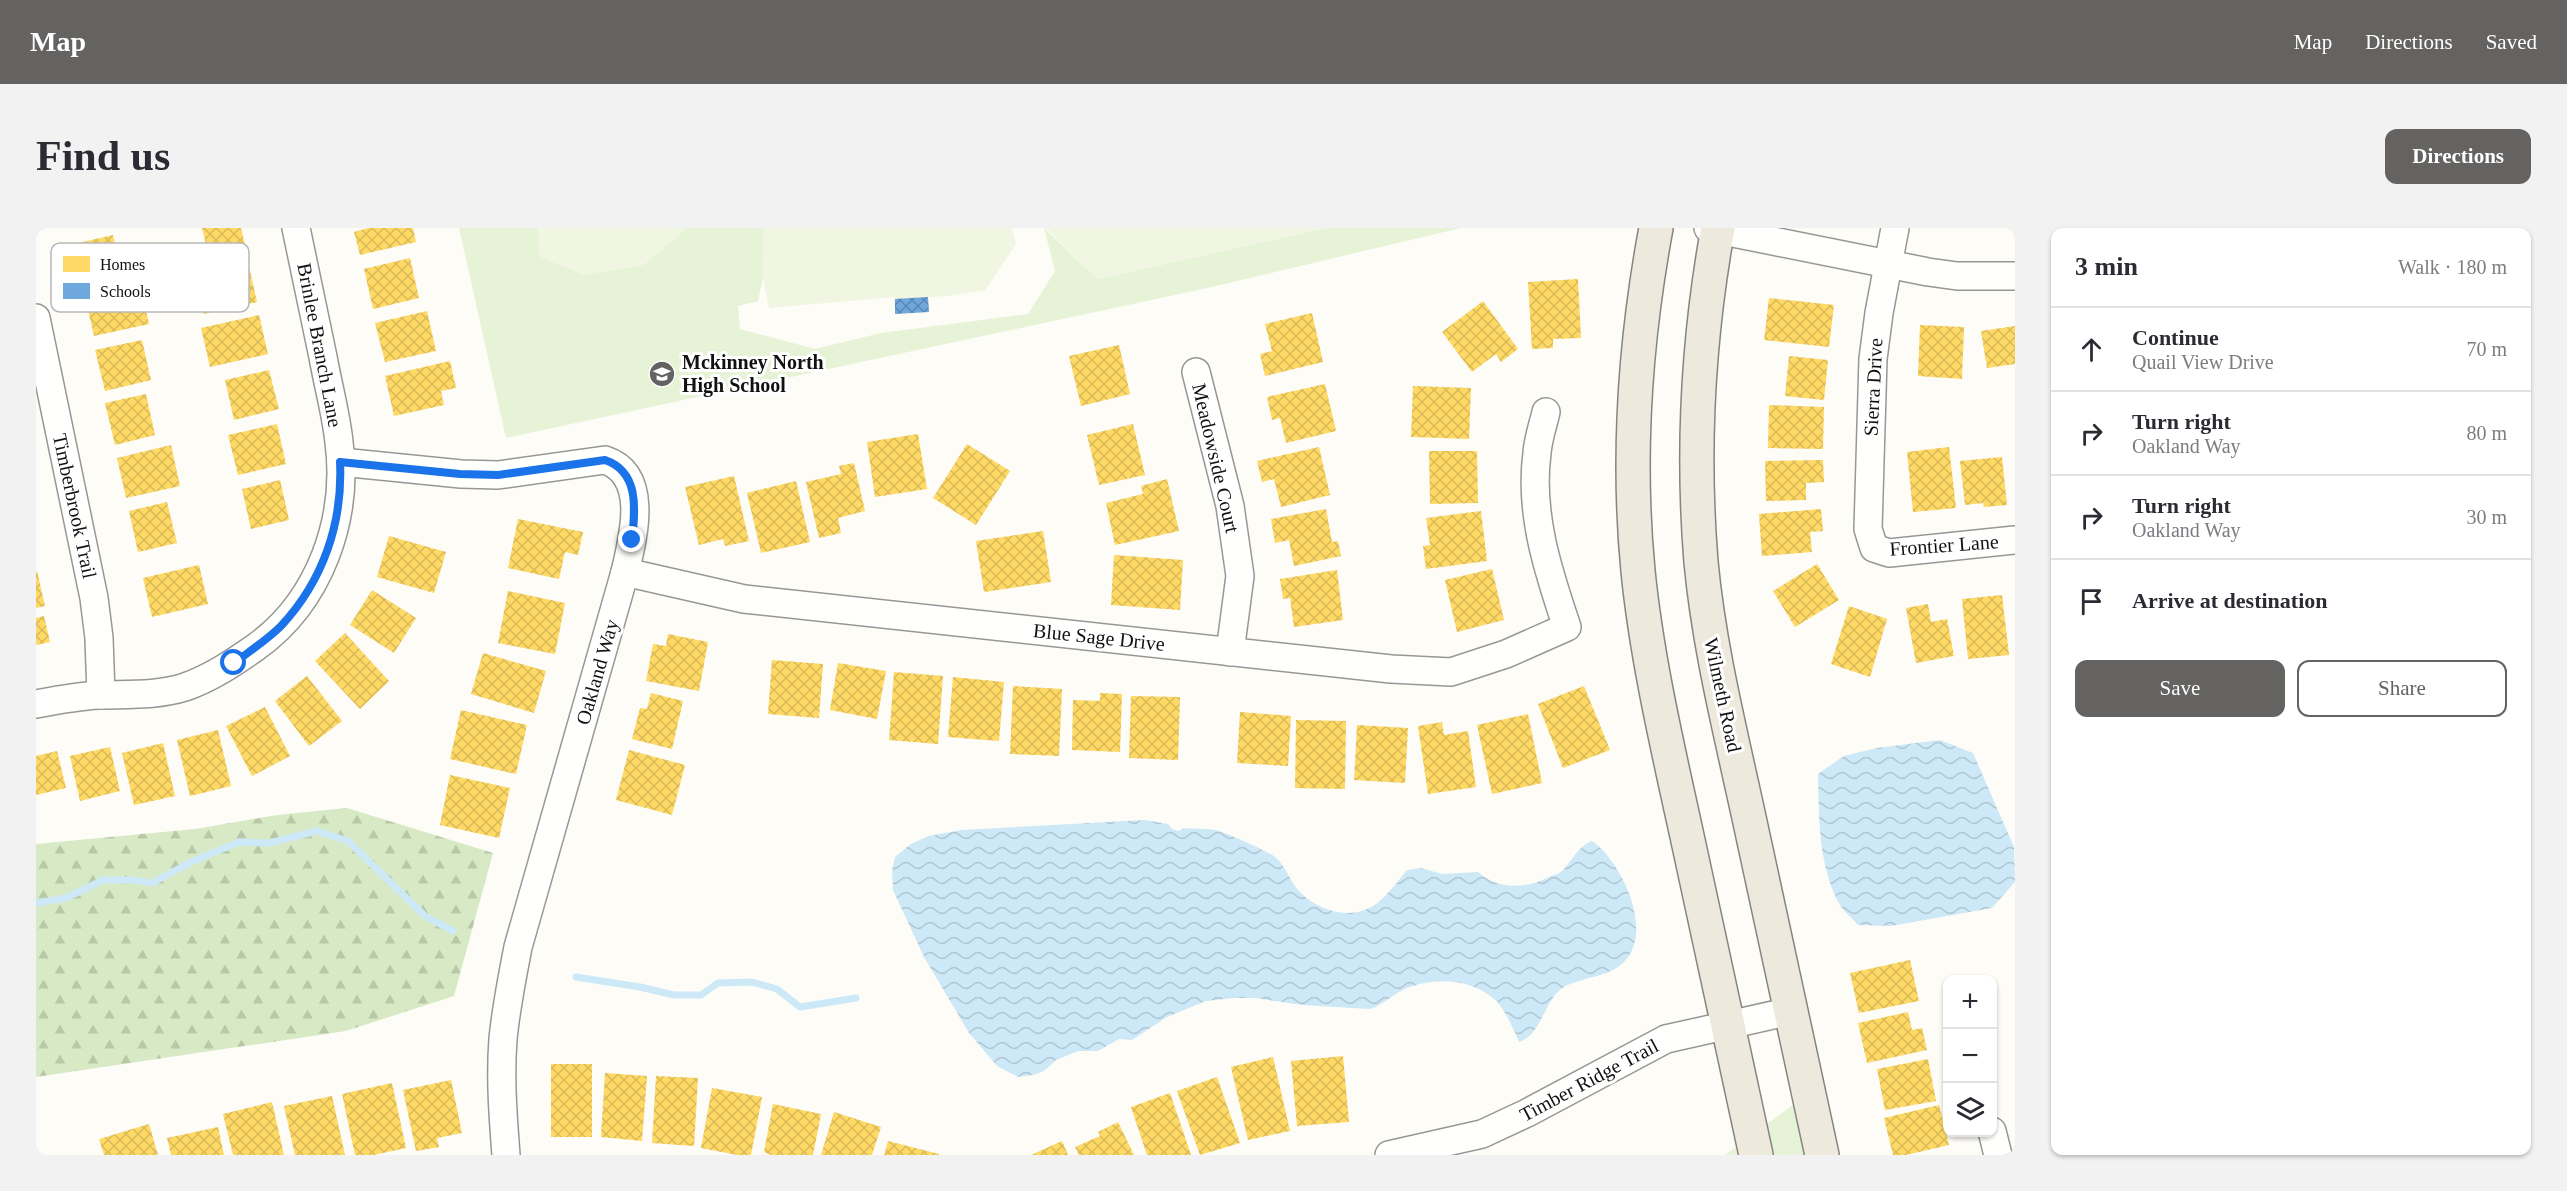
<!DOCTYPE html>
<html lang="en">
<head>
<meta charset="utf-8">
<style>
	body { margin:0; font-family:"Times New Roman",serif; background:#f2f2f3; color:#2b2b33 }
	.controls { position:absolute; right:18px; bottom:18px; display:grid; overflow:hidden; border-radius:12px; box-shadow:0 2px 4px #0004 }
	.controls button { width:54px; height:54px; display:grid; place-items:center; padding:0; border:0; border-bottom:2px solid #e1e1e2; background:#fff; color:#2b2b33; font:30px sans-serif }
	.stop { position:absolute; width:18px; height:18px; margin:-14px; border:4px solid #1a73e8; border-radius:50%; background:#fff }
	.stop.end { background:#1a73e8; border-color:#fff; box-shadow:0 2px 6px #0008 }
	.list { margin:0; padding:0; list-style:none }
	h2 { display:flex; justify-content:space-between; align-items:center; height:78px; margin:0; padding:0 24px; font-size:26px }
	h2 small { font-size:20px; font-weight:400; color:#7c7c81 }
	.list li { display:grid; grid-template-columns:39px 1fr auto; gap:18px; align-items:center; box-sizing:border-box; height:84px; padding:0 24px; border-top:2px solid #e1e1e2 }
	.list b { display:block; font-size:22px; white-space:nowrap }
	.list p { margin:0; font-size:20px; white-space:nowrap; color:#7c7c81 }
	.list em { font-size:20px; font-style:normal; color:#7c7c81 }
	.actions { display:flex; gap:12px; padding:18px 24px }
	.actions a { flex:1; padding:14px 0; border:2px solid #646362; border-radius:12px; text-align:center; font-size:21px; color:#646362 }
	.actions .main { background:#646362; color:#fff }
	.icon { flex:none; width:33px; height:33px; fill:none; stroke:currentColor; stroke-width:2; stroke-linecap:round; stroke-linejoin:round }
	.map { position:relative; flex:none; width:1979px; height:927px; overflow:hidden; border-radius:12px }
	header { display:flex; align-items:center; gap:36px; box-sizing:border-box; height:84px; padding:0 30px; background:#646362; color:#fff }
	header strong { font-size:28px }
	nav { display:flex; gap:33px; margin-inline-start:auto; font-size:21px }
	.intro { display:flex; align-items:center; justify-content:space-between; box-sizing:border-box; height:144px; padding:0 36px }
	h1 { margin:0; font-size:42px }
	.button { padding:15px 27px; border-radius:12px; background:#646362; color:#fff; font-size:21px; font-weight:700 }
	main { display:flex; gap:36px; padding:0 36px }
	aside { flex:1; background:#fff; border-radius:12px; box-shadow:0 2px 4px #0004 }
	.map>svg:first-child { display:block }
	.grass { fill:#e7f3d7 }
	.forest { fill:url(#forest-firs) }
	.pitch { fill:#f0f6e1 }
	.water { fill:url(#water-waves) }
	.homes { fill:url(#homes-cross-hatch) }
	.schools { fill:url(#schools-cross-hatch) }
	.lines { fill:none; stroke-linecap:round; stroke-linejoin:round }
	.stream { stroke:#cde8f7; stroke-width:7 }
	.minor-casing { stroke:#979795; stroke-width:30 }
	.major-casing { stroke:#858482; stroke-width:36 }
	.minor { stroke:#fffffe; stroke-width:27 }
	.major { stroke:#ede9dc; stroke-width:33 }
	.route { stroke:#1a73e8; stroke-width:8 }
	.labels { text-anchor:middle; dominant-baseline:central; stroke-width:6; stroke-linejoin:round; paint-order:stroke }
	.street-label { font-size:20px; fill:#111; stroke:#fff }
	.poi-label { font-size:20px; font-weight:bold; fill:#111; stroke:#fff; text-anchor:start }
	.key { fill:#fff; stroke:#b8b8b8; stroke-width:1.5 }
	.key-label { font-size:16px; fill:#111 }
</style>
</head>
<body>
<header>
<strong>Map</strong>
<nav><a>Map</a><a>Directions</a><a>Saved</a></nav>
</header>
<div class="intro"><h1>Find us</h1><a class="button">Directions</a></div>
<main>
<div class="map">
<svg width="1979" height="927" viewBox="0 0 1979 927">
	<defs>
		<pattern id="forest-firs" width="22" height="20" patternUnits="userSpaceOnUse" patternTransform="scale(1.5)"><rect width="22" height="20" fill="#d8eac5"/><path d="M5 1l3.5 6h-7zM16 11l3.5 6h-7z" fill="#b8c8a8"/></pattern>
		<pattern id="water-waves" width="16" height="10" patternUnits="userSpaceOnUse" patternTransform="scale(1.5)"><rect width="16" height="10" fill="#cde8f7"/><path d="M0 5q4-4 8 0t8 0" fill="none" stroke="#afc6d3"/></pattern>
		<pattern id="homes-cross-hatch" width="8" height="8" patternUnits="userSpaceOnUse" patternTransform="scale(1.5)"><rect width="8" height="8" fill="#ffd966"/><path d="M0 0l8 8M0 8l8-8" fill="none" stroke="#dab957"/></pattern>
		<pattern id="schools-cross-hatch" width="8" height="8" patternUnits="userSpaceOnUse" patternTransform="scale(1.5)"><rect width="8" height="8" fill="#6fa8dc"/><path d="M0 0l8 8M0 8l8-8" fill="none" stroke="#5a87b1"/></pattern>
	</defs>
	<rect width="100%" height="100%" fill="#fdfcf7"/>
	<g class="grass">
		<path d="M 423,0 L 728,0 L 727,49 L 722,73 L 702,78 L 704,101 L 779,121 L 845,105 L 992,86 L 1019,43 L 1008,0 L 1061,51 L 1290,0 L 1425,0 L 1167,61 L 470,210 Z"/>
		<path d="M 1784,857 L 1799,927 L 1689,927 Z"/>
	</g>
	<path class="forest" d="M 311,580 L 457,625 L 418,768 L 310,803 L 0,849 L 0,616 L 159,601 L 241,587 Z"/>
	<g class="pitch">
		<path d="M 501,0 L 651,0 L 608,37 L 548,47 L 504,29 Z"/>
		<path d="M 728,0 L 976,0 L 980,16 L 949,62 L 912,68 L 892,69 L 893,84 L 859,86 L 858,69 L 733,80 L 727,49 Z"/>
		<path d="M 1010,0 L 1290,0 L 1060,51 Z"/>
	</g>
	<g class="water">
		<path d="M 1904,512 L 1937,525 L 1978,619 L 1979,654 L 1956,680 L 1855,698 L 1822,697 C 1815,689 1805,681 1801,672 C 1782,632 1783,588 1782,546 L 1808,528 L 1841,520 Z"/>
		<path d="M 1109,592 L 1132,596 L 1136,601 L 1143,603 L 1147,600 C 1157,601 1169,600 1179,602 C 1190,604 1228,622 1238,628 C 1250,637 1254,655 1265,665 C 1284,684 1317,693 1340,676 C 1353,666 1361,654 1371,642 L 1385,640 L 1406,646 L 1442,644 C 1462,662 1490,661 1513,649 C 1517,647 1523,646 1526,643 C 1537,632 1541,619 1556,613 C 1585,633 1619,703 1588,734 C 1571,751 1544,748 1525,761 C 1508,774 1505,807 1483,814 C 1478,802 1468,779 1458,771 C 1434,750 1397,749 1369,761 C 1357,766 1347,777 1334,781 L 1266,777 L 1219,770 L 1198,770 L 1170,773 L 1131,789 L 1096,812 L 1083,811 L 1062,823 L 1042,823 L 1020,832 L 1008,843 L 997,847 L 982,849 L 961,838 L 933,805 L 888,729 L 857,662 L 856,642 L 859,629 L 875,616 L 892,608 L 926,602 Z"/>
	</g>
	<g class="homes">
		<path d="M 166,0 L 205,0 L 210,21 L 173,29 Z"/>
		<path d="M 377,0 L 380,14 L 324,27 L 318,4 L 332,0 Z"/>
		<path d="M 77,7 L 86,46 L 47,55 L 38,16 Z"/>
		<path d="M 374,30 L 383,70 L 337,81 L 328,41 Z"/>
		<path d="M 212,34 L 221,74 L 168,86 L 159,47 Z"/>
		<path d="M 1542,51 L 1545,110 L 1517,111 L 1517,120 L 1496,121 L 1492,54 Z"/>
		<path d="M 104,56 L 113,96 L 58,108 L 49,69 Z"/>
		<path d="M 1733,70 L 1798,77 L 1793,119 L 1728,112 Z"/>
		<path d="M 1447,73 L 1482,121 L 1465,134 L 1460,126 L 1436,144 L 1406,104 Z"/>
		<path d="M 391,83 L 400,123 L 349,134 L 339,95 Z"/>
		<path d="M 1276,85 L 1287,134 L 1229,148 L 1224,126 L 1236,123 L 1229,96 Z"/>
		<path d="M 223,87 L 232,126 L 174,139 L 165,100 Z"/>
		<path d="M 1884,97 L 1928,99 L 1926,151 L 1882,148 Z"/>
		<path d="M 1979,98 L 1979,136 L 1951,140 L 1945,103 Z"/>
		<path d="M 106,112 L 115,152 L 69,163 L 59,122 Z"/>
		<path d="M 1083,117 L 1094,166 L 1045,178 L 1033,128 Z"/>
		<path d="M 1753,128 L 1792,132 L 1788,172 L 1749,168 Z"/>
		<path d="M 414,133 L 420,160 L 405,163 L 408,177 L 358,188 L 349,148 Z"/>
		<path d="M 233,142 L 243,181 L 198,192 L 189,152 Z"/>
		<path d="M 1289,156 L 1300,203 L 1250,215 L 1244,190 L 1236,192 L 1231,169 Z"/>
		<path d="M 1377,158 L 1435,160 L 1433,211 L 1375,209 Z"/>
		<path d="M 110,166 L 119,207 L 79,217 L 69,175 Z"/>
		<path d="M 1733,177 L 1788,179 L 1787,221 L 1732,220 Z"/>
		<path d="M 241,196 L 250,236 L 202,247 L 192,207 Z"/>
		<path d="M 1097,196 L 1109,247 L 1063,257 L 1051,207 Z"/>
		<path d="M 882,206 L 891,261 L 839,269 L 831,214 Z"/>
		<path d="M 931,216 L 974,243 L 940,297 L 897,270 Z"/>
		<path d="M 135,217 L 144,258 L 90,270 L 81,230 Z"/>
		<path d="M 1283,219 L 1294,267 L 1245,279 L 1238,251 L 1226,254 L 1221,233 Z"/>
		<path d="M 1913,219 L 1920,280 L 1877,284 L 1871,224 Z"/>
		<path d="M 1393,223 L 1441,223 L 1442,275 L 1394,276 Z"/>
		<path d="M 1966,229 L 1971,277 L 1948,279 L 1947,275 L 1929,277 L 1924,233 Z"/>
		<path d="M 1787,232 L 1788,254 L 1770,255 L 1770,272 L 1730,273 L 1729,233 Z"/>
		<path d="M 818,235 L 829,283 L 802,290 L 805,305 L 783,310 L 770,254 L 805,246 L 803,238 Z"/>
		<path d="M 698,248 L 713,313 L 689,318 L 687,311 L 663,317 L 649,259 Z"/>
		<path d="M 1131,251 L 1143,303 L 1079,317 L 1070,275 L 1107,266 L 1105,258 Z"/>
		<path d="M 244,252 L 253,292 L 215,301 L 206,261 Z"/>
		<path d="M 760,253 L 774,314 L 725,325 L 711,265 Z"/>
		<path d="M 131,274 L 141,315 L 102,324 L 93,283 Z"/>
		<path d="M 1290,281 L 1296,314 L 1302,313 L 1305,328 L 1258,338 L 1253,312 L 1239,315 L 1235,291 Z"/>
		<path d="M 1785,281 L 1787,303 L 1774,304 L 1776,324 L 1726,328 L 1723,286 Z"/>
		<path d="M 1445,283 L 1451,333 L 1390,341 L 1387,318 L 1394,317 L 1390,290 Z"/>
		<path d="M 482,291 L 547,304 L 542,327 L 529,324 L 523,351 L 472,340 Z"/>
		<path d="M 1007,303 L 1015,354 L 948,364 L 940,313 Z"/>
		<path d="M 353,308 L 410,324 L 398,365 L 341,349 Z"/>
		<path d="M 1078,327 L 1147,332 L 1144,382 L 1075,377 Z"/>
		<path d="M 1781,336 L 1803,372 L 1759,399 L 1737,363 Z"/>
		<path d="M 163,337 L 172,376 L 116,389 L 107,350 Z"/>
		<path d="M 1456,341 L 1468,392 L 1421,404 L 1409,352 Z"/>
		<path d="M 1301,342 L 1307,392 L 1258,399 L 1254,370 L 1247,371 L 1244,351 Z"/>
		<path d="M 1,343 L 9,378 L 0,380 L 0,344 Z"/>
		<path d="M 336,362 L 380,390 L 358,425 L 314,397 Z"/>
		<path d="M 472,363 L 529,375 L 519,426 L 462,415 Z"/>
		<path d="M 1966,367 L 1973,427 L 1932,431 L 1926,371 Z"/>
		<path d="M 1892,376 L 1895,394 L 1911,391 L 1918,428 L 1880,435 L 1870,380 Z"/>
		<path d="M 1813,378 L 1851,391 L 1834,449 L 1795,436 Z"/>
		<path d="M 8,388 L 14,414 L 0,417 L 0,390 Z"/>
		<path d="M 309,405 L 353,453 L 324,481 L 279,433 Z"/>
		<path d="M 632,406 L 672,414 L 663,463 L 610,453 L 617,416 L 630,418 Z"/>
		<path d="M 447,425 L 510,443 L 498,485 L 435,466 Z"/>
		<path d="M 736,432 L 787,436 L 783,490 L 732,486 Z"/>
		<path d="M 802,435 L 850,443 L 841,491 L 794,482 Z"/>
		<path d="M 858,444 L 907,448 L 902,516 L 853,512 Z"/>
		<path d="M 271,448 L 306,493 L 273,518 L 239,473 Z"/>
		<path d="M 917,449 L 968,454 L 963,513 L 912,509 Z"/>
		<path d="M 977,458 L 1026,461 L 1023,528 L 974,526 Z"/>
		<path d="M 1548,458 L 1574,522 L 1527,540 L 1502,476 Z"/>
		<path d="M 615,465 L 647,473 L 636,521 L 596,511 L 604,480 L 611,481 Z"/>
		<path d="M 1064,465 L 1086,466 L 1084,524 L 1036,522 L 1037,472 L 1064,473 Z"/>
		<path d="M 1095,468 L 1144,469 L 1142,532 L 1093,530 Z"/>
		<path d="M 229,479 L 254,528 L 216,548 L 190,498 Z"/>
		<path d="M 425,482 L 491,497 L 480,546 L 414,531 Z"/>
		<path d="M 1204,484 L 1255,488 L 1252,538 L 1201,535 Z"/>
		<path d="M 1492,486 L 1506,555 L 1456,566 L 1441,497 Z"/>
		<path d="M 1260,492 L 1310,493 L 1309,561 L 1259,560 Z"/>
		<path d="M 1406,494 L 1408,507 L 1432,503 L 1440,559 L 1392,566 L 1382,498 Z"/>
		<path d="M 1321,497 L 1372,500 L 1369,555 L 1318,552 Z"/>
		<path d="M 182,502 L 195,558 L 154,568 L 141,512 Z"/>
		<path d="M 127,515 L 139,568 L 98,577 L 86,525 Z"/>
		<path d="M 74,519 L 84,563 L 44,573 L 34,528 Z"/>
		<path d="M 593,522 L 649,537 L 636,587 L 580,572 Z"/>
		<path d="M 21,523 L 30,560 L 0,567 L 0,528 Z"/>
		<path d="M 414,547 L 474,560 L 463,610 L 404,597 Z"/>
		<path d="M 1874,732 L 1883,773 L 1823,785 L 1814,745 Z"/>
		<path d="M 1872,784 L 1876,802 L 1886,800 L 1891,822 L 1831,835 L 1822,795 Z"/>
		<path d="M 1307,828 L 1313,894 L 1261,898 L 1255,833 Z"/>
		<path d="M 1237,829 L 1254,903 L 1212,912 L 1195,839 Z"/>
		<path d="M 1892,831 L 1900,873 L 1849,882 L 1841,841 Z"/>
		<rect x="515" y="836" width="41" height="73"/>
		<path d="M 569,845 L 611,848 L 606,913 L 565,909 Z"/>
		<path d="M 620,848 L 662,850 L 658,918 L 616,915 Z"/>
		<path d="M 1181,849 L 1204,915 L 1164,927 L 1141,863 Z"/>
		<path d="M 415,852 L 426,905 L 401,910 L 403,919 L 380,923 L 367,862 Z"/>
		<path d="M 356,855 L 370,920 L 338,927 L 319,927 L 306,866 Z"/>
		<path d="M 676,860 L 726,869 L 715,927 L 701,927 L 665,920 Z"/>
		<path d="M 1134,865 L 1155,927 L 1111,927 L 1095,879 Z"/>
		<path d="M 296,868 L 309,927 L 259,927 L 248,878 Z"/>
		<path d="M 236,874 L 248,927 L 197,927 L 187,886 Z"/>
		<path d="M 737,876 L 785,886 L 777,927 L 735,927 L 728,924 Z"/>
		<path d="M 1903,877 L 1913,917 L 1870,927 L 1857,927 L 1848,890 Z"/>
		<path d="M 798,884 L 845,899 L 836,927 L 785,927 Z"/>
		<path d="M 1082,894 L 1098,927 L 1043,927 L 1039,919 L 1064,908 L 1062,904 Z"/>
		<path d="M 113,896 L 122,927 L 68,927 L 63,911 Z"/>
		<path d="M 182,899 L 188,927 L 135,927 L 131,910 Z"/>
		<path d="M 852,913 L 903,926 L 903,927 L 848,927 Z"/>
		<path d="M 1026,913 L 1032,927 L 995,927 Z"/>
	</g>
	<path class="schools" d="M 892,69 L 893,84 L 859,86 L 859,71 Z"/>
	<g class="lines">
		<g class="stream">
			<path d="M 0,675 L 30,670 L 67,652 L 97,652 L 116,655 L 155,634 L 203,614 L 233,615 L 281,603 L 312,613 L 389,688 L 417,703"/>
			<path d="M 540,749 L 604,759 L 638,767 L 665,767 L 682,755 L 716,754 L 741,761 L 764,779 L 820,770"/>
		</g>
		<g class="minor-casing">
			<g id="minor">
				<path d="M 1672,0 L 1892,44 L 1921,48 L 1979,48"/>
				<path d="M 1859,0 L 1843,85 L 1837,131 L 1832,301 L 1838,320 L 1853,325 L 1979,312"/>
				<path d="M 0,90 L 58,370 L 63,410 L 65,467"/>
				<path d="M 1160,144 L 1194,278 L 1204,348 L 1194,424"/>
				<path d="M 305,234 L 425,246 L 462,247 L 569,232 C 614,247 597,310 589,344 L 482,719 C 476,750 470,780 467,811 C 464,850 467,888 470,927"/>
				<path d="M 589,344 L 708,371 L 1355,441 L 1415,444 L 1470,426 L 1531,399 C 1512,343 1493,285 1501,225 C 1502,211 1507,197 1510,184"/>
				<path d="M 0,476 C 21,472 42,468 63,467 C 92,466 121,468 149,459 C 175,450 197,435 220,419 C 284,373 313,291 303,214 C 300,186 292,157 287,129 C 278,86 269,43 260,0"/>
				<path d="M 1956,903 L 1962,927"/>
				<path d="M 1353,927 L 1446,906 L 1491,885 L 1630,811 L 1755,783"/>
			</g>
		</g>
		<g class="major-casing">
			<g id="major">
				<path d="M 1620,0 C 1599,113 1591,229 1602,343 C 1611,432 1632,521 1651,608 C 1674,714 1697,821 1720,927"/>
				<path d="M 1682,0 C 1662,110 1656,223 1665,334 C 1673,419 1694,502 1712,585 C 1737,699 1761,813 1786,927"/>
			</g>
		</g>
		<use href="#minor" class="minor"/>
		<use href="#major" class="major"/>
	</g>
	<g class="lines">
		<path class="route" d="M 198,435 C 214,423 231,412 245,398 C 287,353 307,295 304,234 L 424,246 L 462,247 L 569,232 C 604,244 599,282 596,312"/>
	</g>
	<defs>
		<g id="school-disc" transform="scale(1.35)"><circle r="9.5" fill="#646362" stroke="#fff"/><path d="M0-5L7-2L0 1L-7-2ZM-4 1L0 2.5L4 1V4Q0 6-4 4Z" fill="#fff"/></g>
	</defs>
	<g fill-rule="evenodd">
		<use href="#school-disc" x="626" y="146"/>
	</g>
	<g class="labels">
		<g class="street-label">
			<text transform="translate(284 117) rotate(79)">Brinlee Branch Lane</text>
			<text transform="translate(1837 159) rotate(-87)">Sierra Drive</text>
			<text transform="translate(1180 230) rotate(77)">Meadowside Court</text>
			<text transform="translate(39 278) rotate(78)">Timberbrook Trail</text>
			<text transform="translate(1908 317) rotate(-4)">Frontier Lane</text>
			<text transform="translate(1063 409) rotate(6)">Blue Sage Drive</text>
			<text transform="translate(561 444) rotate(-74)">Oakland Way</text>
			<text transform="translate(1687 467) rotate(78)">Wilmeth Road</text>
			<text transform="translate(1553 852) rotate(-28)">Timber Ridge Trail</text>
		</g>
		<g class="poi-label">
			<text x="646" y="134">Mckinney North<tspan x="646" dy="23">High School</tspan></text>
		</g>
	</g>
	<rect x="15" y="15" width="198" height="69" rx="9" class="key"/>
	<rect x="27" y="28" width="27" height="16" fill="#ffd966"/>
	<rect x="27" y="55" width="27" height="16" fill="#6fa8dc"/>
	<g class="key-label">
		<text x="64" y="42">Homes</text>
		<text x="64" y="69">Schools</text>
	</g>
</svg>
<div class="controls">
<button>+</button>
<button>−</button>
<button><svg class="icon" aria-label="layers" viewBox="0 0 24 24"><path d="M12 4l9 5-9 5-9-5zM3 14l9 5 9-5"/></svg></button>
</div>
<div class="stop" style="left:198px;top:435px"></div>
<div class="stop end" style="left:596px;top:312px"></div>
</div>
<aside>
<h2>3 min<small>Walk · 180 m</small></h2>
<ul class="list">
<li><svg class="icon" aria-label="ahead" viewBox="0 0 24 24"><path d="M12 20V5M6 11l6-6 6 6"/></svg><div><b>Continue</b><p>Quail View Drive</p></div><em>70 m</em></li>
<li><svg class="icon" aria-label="right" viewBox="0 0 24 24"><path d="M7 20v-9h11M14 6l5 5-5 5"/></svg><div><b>Turn right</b><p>Oakland Way</p></div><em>80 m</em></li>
<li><svg class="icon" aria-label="right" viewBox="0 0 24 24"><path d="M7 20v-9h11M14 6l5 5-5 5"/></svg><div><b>Turn right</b><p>Oakland Way</p></div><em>30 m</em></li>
<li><svg class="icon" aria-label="arrive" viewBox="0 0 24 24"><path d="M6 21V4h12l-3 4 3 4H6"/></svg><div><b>Arrive at destination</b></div></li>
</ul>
<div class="actions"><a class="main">Save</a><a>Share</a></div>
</aside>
</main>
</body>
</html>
